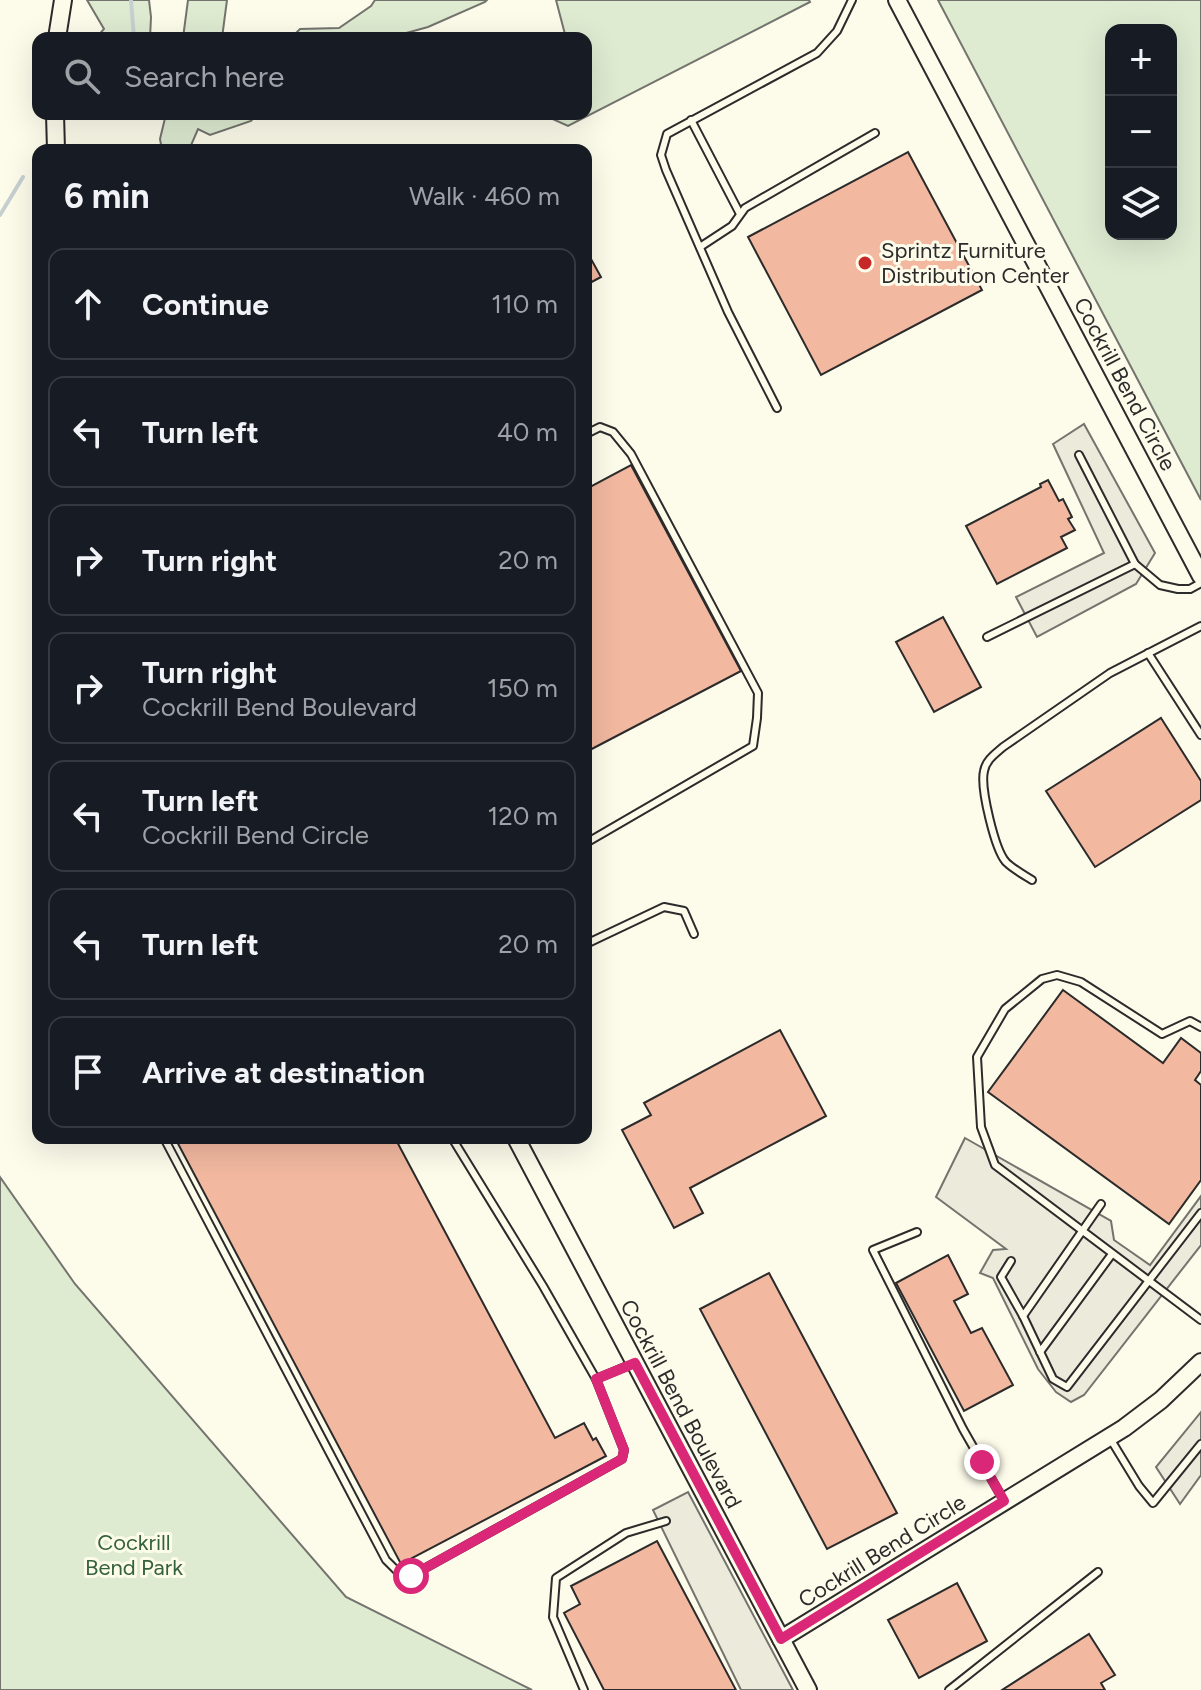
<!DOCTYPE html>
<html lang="en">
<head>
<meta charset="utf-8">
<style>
	body { margin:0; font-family:Figtree,sans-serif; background:#242831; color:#f1f3f6 }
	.controls { position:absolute; right:24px; top:24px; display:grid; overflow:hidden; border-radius:16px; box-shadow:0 8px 32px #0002 }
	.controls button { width:72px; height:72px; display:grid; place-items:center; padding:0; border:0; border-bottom:2px solid #363941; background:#171b24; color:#f1f3f6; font:40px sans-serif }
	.stop { position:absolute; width:24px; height:24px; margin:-18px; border:6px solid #db2777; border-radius:50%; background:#fff }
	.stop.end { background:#db2777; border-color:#fff; box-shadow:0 2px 8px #0008 }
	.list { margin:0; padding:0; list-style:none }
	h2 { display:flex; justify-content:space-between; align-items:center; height:104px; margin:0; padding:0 32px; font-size:34px }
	h2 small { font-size:26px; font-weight:400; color:#9ea1a6 }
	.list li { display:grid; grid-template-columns:52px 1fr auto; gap:24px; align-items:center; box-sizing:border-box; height:112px; margin:0 16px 16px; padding:0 16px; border:2px solid #363941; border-radius:16px }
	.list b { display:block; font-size:30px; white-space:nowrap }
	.list p { margin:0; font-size:26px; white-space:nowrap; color:#9ea1a6 }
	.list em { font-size:26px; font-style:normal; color:#9ea1a6 }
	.icon { flex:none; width:44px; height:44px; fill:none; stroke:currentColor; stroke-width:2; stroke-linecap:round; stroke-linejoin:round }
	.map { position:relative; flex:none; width:1201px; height:1690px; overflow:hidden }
	.search { position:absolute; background:#171b24; box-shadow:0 8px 32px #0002; left:32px; top:32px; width:560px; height:88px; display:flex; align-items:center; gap:20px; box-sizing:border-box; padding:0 28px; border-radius:16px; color:#9ea1a6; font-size:30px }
	.panel { position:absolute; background:#171b24; box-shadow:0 8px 32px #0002; left:32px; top:144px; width:560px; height:1000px; border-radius:16px }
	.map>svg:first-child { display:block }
	.green { fill:#deebd1; stroke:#74746e; stroke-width:2; fill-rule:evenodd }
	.parking { fill:#eceadb; stroke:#74746e; stroke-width:2 }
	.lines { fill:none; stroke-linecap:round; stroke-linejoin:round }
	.stream { stroke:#c7d0d0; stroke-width:4 }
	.building { fill:#f2b8a0; stroke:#2b2b2b; stroke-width:2 }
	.service-casing { stroke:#2b2b2b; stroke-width:10 }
	.tertiary-casing { stroke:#2b2b2b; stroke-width:20 }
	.service { stroke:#fdfbea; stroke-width:6 }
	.tertiary { stroke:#fdfbea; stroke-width:16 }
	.route { stroke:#db2777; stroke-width:10 }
	.poi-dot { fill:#c62828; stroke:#fdfbea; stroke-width:3 }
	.labels { text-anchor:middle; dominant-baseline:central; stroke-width:6; stroke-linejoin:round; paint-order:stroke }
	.poi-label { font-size:22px; fill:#2b2b2b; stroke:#fdfbea; text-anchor:start }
	.street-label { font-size:22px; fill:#2b2b2b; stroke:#fdfbea }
	.park-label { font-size:22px; fill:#34623c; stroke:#fdfbea }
</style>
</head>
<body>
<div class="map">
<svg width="1201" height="1690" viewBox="0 0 1201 1690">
	<rect width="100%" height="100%" fill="#fdfbea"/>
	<g class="green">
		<path d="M 87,0 L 149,0 L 151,17 L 150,38 L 96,38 L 104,29 Z"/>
		<path d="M 188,0 L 227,0 L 222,38 L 183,38 Z"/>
		<path d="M 375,0 L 487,0 L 485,2 L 428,27 L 388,38 L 291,38 L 300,29 L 339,28 L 371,6 Z"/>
		<path d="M 556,0 L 809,0 L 810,2 L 568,126 L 548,117 L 549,114 L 586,114 L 586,38 L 566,38 Z"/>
		<path d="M 938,0 L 1201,0 L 1201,500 ZM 1111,30 L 1171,30 L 1171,234 L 1111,234 Z"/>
		<path d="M 166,114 L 257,114 L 251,121 L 210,135 L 198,129 L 189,150 L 162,150 L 160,139 Z"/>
		<path d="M 0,1177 L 75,1284 L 346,1597 L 532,1690 L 0,1690 Z"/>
	</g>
	<g class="parking">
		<path d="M 1084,424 L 1155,553 L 1136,584 L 1037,637 L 1016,597 L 1104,553 L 1053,444 Z"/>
		<path d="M 965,1138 L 1111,1221 L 1114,1240 L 1150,1265 L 1201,1196 L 1201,1245 L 1084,1395 L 1071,1402 L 1056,1392 L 1038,1369 L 993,1278 L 980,1273 L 993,1250 L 1006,1249 L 936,1197 Z"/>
		<path d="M 1201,1412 L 1201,1475 L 1180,1504 L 1156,1467 Z"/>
		<path d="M 688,1492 L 793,1690 L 741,1690 L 653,1510 Z"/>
	</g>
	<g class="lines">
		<g class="stream">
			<path d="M 131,0 L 134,38"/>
			<path d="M 0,215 L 23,177"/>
		</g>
	</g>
	<g class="building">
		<path d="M 908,152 L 982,290 L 821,375 L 748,237 Z"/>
		<path d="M 586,250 L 601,277 L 586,285 Z"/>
		<path d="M 631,465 L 741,671 L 586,752 L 586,489 Z"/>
		<path d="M 1048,480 L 1059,501 L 1063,499 L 1072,517 L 1068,519 L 1075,530 L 1061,537 L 1067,548 L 997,584 L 966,526 L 1041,487 L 1040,484 Z"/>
		<path d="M 943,617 L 981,687 L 934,712 L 896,642 Z"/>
		<path d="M 1161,718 L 1201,781 L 1201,800 L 1095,867 L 1046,791 Z"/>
		<path d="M 1063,990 L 1163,1063 L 1181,1038 L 1201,1053 L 1201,1071 L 1195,1080 L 1201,1085 L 1201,1180 L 1169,1224 L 988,1092 Z"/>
		<path d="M 780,1030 L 826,1116 L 690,1188 L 703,1213 L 674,1228 L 622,1130 L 651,1115 L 644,1103 Z"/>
		<path d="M 175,1138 L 395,1138 L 555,1438 L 584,1423 L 593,1440 L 596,1438 L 606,1456 L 401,1564 Z"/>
		<path d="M 948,1255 L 968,1294 L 954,1301 L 971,1333 L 982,1328 L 1013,1385 L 964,1411 L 896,1283 Z"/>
		<path d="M 769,1273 L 897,1513 L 827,1549 L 700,1309 Z"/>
		<path d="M 657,1541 L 736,1690 L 604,1690 L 564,1613 L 580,1604 L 571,1586 Z"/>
		<path d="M 957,1583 L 987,1641 L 919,1678 L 888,1620 Z"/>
		<path d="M 1089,1634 L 1115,1675 L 1101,1683 L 1105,1690 L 1002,1690 Z"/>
	</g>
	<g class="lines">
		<g class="service-casing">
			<g id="service">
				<path d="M 691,120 L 740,214"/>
				<path d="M 700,247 L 732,226 L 745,208 L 875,133"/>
				<path d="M 777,408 L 728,312 L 666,170 L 661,155 L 667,134 L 817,53 L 837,31 L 852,0"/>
				<path d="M 586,434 L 600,427 L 613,432 L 631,454 L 758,693 L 757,718 L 753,746 L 586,843"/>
				<path d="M 1079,455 L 1135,564 L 1160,585 L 1178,589 L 1190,589 L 1201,583"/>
				<path d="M 987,637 L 1135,564"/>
				<path d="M 1148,653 L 1201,735"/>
				<path d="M 1032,880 C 1024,875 1013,869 1006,862 C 995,850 980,788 984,771 C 986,760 995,754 1003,747 L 1110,673 L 1201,626"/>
				<path d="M 586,944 L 664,907 L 684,911 L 694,934"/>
				<path d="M 1201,1027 L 1190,1021 L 1162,1034 L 1081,982 L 1057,975 L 1042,979 L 1005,1009 L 977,1057 L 981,1127 L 995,1165 L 1201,1320"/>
				<path d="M 164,1138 L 386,1560 L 400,1574 L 411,1576 L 622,1459 L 624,1450 L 596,1379 L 543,1286 L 452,1138"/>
				<path d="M 917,1232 L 873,1250 L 963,1429 L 1004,1501"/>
				<path d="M 1011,1261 L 1001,1277 L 1023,1316 L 1053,1379 L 1067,1387 L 1201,1213"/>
				<path d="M 1023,1316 L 1101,1204"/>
				<path d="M 1040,1352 L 1112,1254"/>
				<path d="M 596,1379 L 632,1364"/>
				<path d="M 1111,1440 L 1139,1486 L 1153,1503 L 1201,1444"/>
				<path d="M 584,1690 L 553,1617 L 556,1578 L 626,1533 L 666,1521"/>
				<path d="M 949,1690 L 1098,1572"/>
			</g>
		</g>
		<g class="tertiary-casing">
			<g id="tertiary">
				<path d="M 897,0 L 1201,576"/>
				<path d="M 57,38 L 63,0"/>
				<path d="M 55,114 L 56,150"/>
				<path d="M 516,1138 L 808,1690"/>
				<path d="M 781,1639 L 1124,1428 L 1161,1400 L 1201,1362"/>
			</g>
		</g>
		<use href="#service" class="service"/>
		<use href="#tertiary" class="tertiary"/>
	</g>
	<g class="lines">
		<path class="route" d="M 411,1576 L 622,1459 L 624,1450 L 596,1379 L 635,1363 L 781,1639 L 1004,1501 L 982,1462"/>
	</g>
	<circle class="poi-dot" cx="865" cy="263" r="8"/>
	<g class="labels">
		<g class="poi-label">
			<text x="881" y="250">Sprintz Furniture<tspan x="881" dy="25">Distribution Center</tspan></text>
		</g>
		<g class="street-label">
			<text transform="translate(1125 384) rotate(62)">Cockrill Bend Circle</text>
			<text transform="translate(681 1404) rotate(62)">Cockrill Bend Boulevard</text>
			<text transform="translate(882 1551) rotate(-32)">Cockrill Bend Circle</text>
		</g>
		<g class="park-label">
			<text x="134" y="1542">Cockrill<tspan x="134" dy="25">Bend Park</tspan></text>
		</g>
	</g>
</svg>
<div class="controls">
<button>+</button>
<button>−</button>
<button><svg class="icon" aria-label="layers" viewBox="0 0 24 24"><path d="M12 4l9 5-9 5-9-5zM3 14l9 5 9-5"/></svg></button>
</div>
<div class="stop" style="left:411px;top:1576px"></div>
<div class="stop end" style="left:982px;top:1462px"></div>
<div class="search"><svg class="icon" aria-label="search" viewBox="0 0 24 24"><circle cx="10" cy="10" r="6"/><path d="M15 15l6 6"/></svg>Search here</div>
<section class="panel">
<h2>6 min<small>Walk · 460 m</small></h2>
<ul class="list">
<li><svg class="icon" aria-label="ahead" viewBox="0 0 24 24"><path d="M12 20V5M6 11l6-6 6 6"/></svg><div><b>Continue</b></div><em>110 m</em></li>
<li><svg class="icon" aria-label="left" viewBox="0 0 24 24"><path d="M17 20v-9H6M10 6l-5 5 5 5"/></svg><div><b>Turn left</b></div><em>40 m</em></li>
<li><svg class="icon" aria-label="right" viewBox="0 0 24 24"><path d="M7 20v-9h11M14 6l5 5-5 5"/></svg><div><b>Turn right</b></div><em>20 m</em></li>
<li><svg class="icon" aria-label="right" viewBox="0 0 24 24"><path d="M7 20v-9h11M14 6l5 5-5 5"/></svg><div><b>Turn right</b><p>Cockrill Bend Boulevard</p></div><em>150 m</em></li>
<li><svg class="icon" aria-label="left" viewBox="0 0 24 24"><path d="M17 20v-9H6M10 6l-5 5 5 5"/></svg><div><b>Turn left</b><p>Cockrill Bend Circle</p></div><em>120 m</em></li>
<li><svg class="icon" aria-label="left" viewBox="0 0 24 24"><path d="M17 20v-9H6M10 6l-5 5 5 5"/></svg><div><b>Turn left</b></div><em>20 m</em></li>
<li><svg class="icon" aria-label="arrive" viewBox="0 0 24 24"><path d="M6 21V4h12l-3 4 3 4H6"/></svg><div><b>Arrive at destination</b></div></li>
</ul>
</section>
</div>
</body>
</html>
